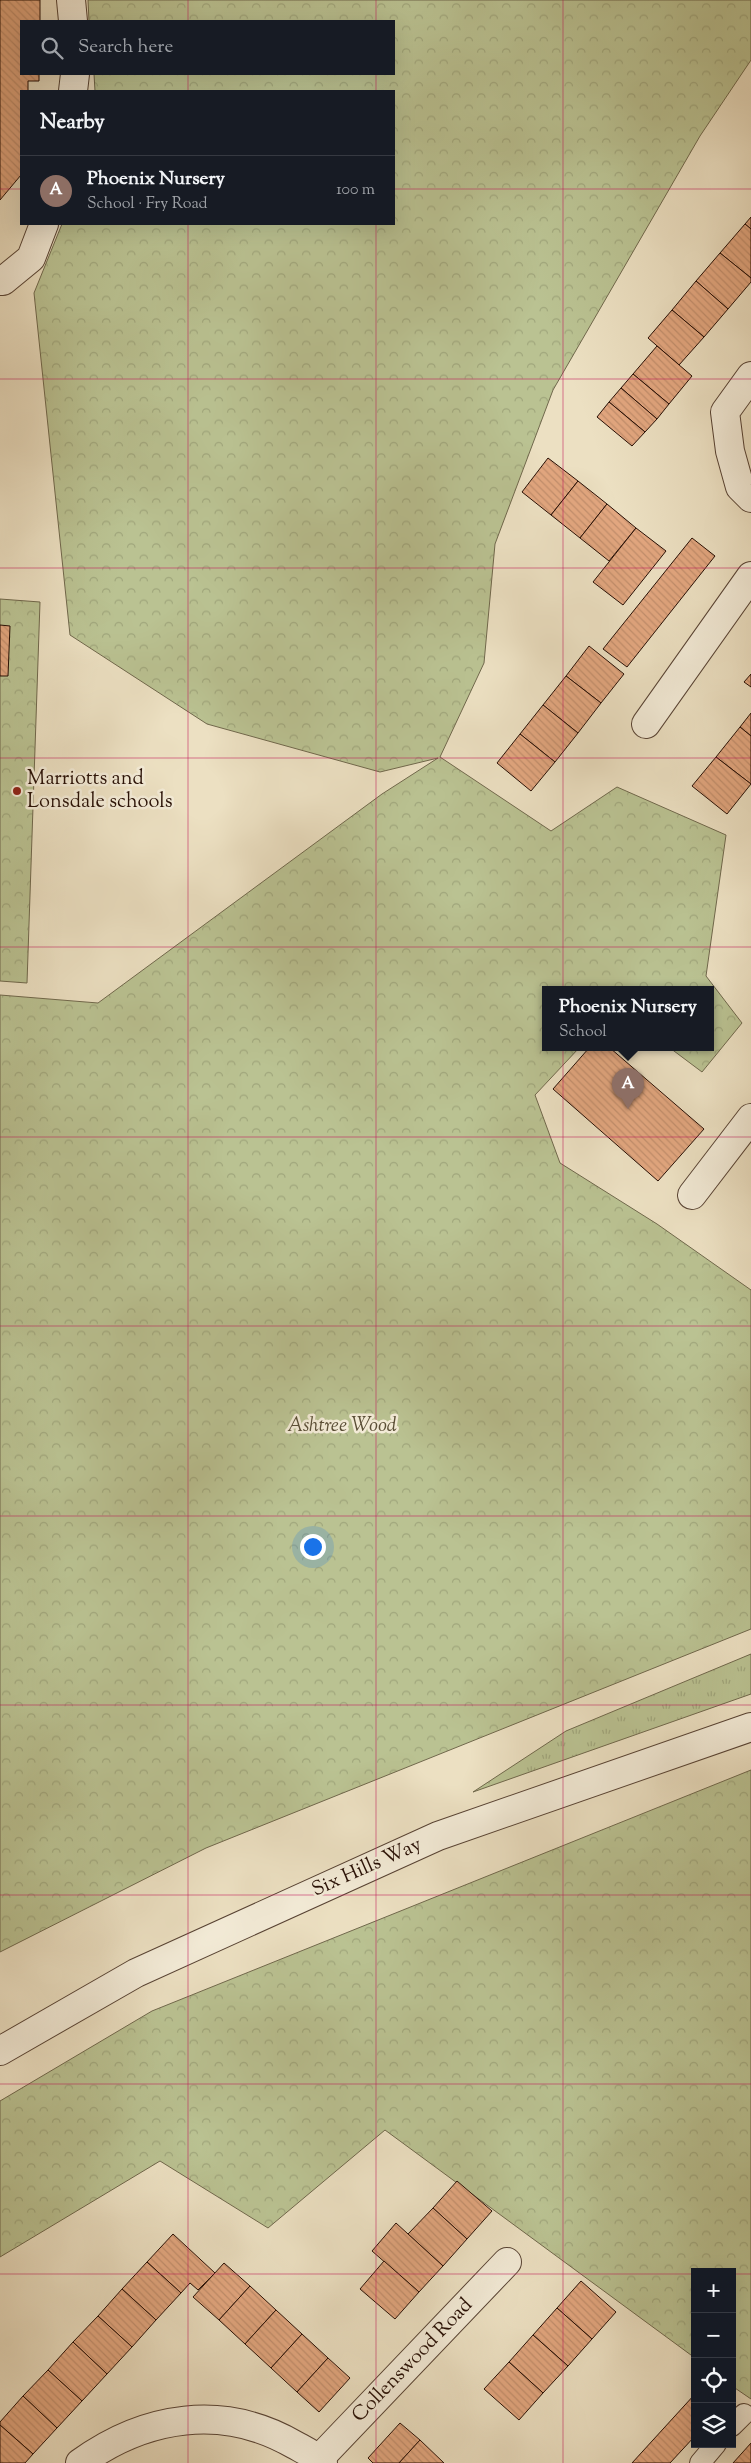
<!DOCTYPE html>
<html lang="en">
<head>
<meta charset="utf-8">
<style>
	body { margin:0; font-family:"Sorts Mill Goudy",serif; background:#242831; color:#f1f3f6 }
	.controls { position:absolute; right:15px; bottom:15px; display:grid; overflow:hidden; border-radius:0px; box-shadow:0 5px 20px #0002 }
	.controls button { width:45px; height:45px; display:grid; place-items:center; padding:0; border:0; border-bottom:1px solid #363941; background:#171b24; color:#f1f3f6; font:25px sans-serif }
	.you { position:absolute; left:312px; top:1546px; width:18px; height:18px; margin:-12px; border:4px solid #fff; border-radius:50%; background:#1a73e8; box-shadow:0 0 0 8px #1a73e833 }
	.badge { display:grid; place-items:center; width:32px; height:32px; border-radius:50%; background:#1a73e8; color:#fff; font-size:16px; font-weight:700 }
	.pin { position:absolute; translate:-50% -41px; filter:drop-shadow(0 1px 2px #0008) }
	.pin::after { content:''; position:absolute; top:26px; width:18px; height:15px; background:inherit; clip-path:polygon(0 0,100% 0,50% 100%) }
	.popup { position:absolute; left:542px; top:986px; width:172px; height:65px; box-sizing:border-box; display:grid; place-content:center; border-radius:0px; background:#171b24; filter:drop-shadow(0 1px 4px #0005); font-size:16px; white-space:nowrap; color:#9ea1a6 }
	.popup b { font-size:19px; color:#f1f3f6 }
	.popup::after { content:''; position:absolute; left:50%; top:100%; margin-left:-10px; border:10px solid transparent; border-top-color:#171b24 }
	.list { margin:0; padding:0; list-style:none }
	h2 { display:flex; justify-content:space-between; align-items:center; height:65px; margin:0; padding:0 20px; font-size:21px }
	h2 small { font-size:16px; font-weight:400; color:#9ea1a6 }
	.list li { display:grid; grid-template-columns:32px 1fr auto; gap:15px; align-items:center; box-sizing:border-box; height:70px; padding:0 20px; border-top:1px solid #363941 }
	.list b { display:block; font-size:19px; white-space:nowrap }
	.list p { margin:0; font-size:16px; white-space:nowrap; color:#9ea1a6 }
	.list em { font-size:16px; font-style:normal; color:#9ea1a6 }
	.icon { flex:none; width:28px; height:28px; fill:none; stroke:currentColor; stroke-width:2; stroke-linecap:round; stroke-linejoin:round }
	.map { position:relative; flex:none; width:751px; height:2463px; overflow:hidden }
	.search { position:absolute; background:#171b24; box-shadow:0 5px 20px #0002; left:20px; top:20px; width:375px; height:55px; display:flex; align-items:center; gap:12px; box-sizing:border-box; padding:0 18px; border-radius:0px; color:#9ea1a6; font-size:19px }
	.panel { position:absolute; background:#171b24; box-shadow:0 5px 20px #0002; left:20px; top:90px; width:375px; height:135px; border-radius:0px }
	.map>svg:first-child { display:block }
	.grass { fill:url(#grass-tufts); stroke:#70684c }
	.forest { fill:url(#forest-crowns); stroke:#70684c }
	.building { fill:url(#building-back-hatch); stroke:#270f05 }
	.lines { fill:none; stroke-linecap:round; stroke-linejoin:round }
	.service-casing { stroke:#584334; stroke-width:22 }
	.minor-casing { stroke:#584334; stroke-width:30 }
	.tertiary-casing { stroke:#584334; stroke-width:30 }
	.service { stroke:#f3ebd7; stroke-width:20 }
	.minor { stroke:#f3ebd7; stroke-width:28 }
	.tertiary { stroke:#f3ebd7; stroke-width:28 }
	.grid { fill:none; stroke:#c2185b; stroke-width:1; stroke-opacity:0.55 }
	.poi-dot { fill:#8f2418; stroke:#f3ebd7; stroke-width:2 }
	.labels { text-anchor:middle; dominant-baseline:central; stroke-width:5; stroke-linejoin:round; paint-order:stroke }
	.poi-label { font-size:20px; fill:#270f05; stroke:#f3ebd7; text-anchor:start }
	.park-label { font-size:20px; font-style:italic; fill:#5a4e36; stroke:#f3ebd7 }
	.street-label { font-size:20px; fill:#270f05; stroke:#f3ebd7 }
</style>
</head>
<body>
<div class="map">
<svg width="751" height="2463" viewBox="0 0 751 2463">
	<defs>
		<pattern id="grass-tufts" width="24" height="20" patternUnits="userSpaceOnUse" patternTransform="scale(1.25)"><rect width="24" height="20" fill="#bac292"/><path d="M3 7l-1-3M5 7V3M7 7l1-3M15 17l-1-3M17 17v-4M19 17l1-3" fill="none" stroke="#a0a67c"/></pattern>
		<pattern id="forest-crowns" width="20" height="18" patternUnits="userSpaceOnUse" patternTransform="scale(1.25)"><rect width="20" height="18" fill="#bac292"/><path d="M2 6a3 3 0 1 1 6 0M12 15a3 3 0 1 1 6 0" fill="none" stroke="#a0a67c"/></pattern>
		<pattern id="building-back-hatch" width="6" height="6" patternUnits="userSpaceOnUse" patternTransform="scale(1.25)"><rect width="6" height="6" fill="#e3a780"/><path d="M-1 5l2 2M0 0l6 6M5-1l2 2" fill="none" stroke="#c38f6d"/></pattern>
	</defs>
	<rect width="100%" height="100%" fill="#ece0c2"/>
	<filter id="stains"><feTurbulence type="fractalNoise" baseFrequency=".004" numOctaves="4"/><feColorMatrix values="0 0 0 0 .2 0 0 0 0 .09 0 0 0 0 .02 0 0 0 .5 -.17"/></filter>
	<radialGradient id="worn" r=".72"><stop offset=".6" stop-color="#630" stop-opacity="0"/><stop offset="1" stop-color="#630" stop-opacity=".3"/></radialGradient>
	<path class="grass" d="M 751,1654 L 751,1694 L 473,1792 L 566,1731 Z"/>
	<g class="forest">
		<path d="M 88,0 L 751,0 L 751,60 L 700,136 L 553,390 L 495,544 L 484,663 L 440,757 L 551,831 L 617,787 L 726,835 L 706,976 L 742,1023 L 702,1072 L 670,1048 L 710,1048 L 710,990 L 546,990 L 546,1048 L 579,1048 L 535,1095 L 560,1163 L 657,1224 L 751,1290 L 751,1629 L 206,1848 L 0,1952 L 0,995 L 98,1003 L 382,794 L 438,758 L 380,772 L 207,724 L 70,635 L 34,293 L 62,224 L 394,224 L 394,91 L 95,91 L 94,74 L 394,74 L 394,21 L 89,21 Z"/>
		<path d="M 0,599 L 40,602 L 27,983 L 0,981 Z"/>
		<path d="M 751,1770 L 751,2399 L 732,2386 L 732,2272 L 695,2272 L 695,2358 L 385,2130 L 268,2228 L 160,2161 L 0,2257 L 0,2101 L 152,2011 Z"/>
	</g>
	<g class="building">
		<path d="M 0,0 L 40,0 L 40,21 L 21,21 L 21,74 L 39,74 L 39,81 L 28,81 L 28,91 L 21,91 L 21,175 L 0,200 Z"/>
		<path d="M 751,217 L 751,229 L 745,224 Z"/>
		<path d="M 745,224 L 751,229 L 751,278 L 720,253 Z"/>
		<path d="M 720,253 L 751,278 L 751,282 L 728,309 L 696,281 Z"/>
		<path d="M 696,281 L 728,309 L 704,337 L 672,310 Z"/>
		<path d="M 672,310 L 704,337 L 679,365 L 648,338 Z"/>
		<path d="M 657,346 L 692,376 L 669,404 L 633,374 Z"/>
		<path d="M 633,374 L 669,404 L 657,419 L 621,388 Z"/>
		<path d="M 621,388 L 657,419 L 645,432 L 609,402 Z"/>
		<path d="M 609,402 L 645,432 L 632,446 L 597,417 Z"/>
		<path d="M 548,458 L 578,481 L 551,515 L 522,492 Z"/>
		<path d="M 578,481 L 607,504 L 580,538 L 551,515 Z"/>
		<path d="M 607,504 L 636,528 L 609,561 L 580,538 Z"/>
		<path d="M 636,528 L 666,551 L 623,605 L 593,582 Z"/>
		<path d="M 692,538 L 715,556 L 627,667 L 603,649 Z"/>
		<path d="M 0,625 L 10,626 L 8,676 L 0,676 Z"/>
		<path d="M 589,646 L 624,674 L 601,703 L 566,676 Z"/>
		<path d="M 751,674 L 751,687 L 744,682 Z"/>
		<path d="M 566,676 L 601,703 L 578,733 L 543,705 Z"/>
		<path d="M 543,705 L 578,733 L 555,762 L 520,734 Z"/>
		<path d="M 751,713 L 751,736 L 740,727 Z"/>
		<path d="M 740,727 L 751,736 L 751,784 L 716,757 Z"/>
		<path d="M 520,734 L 555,762 L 531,791 L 497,763 Z"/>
		<path d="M 716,757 L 751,784 L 727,814 L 692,786 Z"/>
		<path d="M 589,1048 L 610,1048 L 704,1129 L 658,1181 L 553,1089 Z"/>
		<path d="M 457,2181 L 492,2211 L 467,2239 L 433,2208 Z"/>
		<path d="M 433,2208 L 467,2239 L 443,2266 L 408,2234 Z"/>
		<path d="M 396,2223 L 443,2266 L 419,2292 L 372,2251 Z"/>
		<path d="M 173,2234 L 215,2273 L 198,2290 L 190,2283 L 181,2293 L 147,2262 Z"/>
		<path d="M 384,2261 L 419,2292 L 395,2319 L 360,2289 Z"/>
		<path d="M 147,2262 L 181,2293 L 156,2320 L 122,2289 Z"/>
		<path d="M 224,2263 L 250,2286 L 219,2320 L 193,2297 Z"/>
		<path d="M 581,2281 L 616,2312 L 592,2339 L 557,2308 Z"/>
		<path d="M 250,2286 L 276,2310 L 245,2344 L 219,2320 Z"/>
		<path d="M 122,2289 L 156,2320 L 132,2347 L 98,2316 Z"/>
		<path d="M 557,2308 L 592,2339 L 568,2366 L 533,2335 Z"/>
		<path d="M 276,2310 L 302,2334 L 271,2368 L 245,2344 Z"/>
		<path d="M 98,2316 L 132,2347 L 107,2374 L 73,2342 Z"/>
		<path d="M 302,2334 L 328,2358 L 297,2392 L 271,2368 Z"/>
		<path d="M 533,2335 L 568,2366 L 543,2393 L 509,2362 Z"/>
		<path d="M 73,2342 L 107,2374 L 82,2401 L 48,2370 Z"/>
		<path d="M 328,2358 L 350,2378 L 319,2412 L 297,2392 Z"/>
		<path d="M 509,2362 L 543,2393 L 519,2420 L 484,2389 Z"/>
		<path d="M 48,2370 L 82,2401 L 57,2428 L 23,2396 Z"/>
		<path d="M 695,2394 L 695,2436 L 670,2463 L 632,2463 Z"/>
		<path d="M 23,2396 L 57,2428 L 33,2454 L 0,2425 L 0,2422 Z"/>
		<path d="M 400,2423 L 420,2440 L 399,2463 L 373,2463 L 368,2458 Z"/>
		<path d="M 0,2425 L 33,2454 L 25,2463 L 0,2463 Z"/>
		<path d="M 420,2440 L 444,2463 L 399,2463 Z"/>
		<path d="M 751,2443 L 751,2463 L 733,2463 Z"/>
	</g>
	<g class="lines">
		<g class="service-casing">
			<g id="service">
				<path d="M 732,2426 L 744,2414"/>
				<path d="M 700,2463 L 716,2444"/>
			</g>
		</g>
		<g class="minor-casing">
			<g id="minor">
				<path d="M 71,0 L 73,21"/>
				<path d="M 73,91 L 75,74"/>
				<path d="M 0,281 L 3,281 L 31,258 L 44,224"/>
				<path d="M 751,376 L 725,412 L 730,451 L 740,487 L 751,498"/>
				<path d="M 646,724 L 751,576"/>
				<path d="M 692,1195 L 751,1118"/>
				<path d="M 319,2459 L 507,2262"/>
				<path d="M 80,2463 C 145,2416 223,2403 295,2445 C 304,2450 315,2455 323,2463"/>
			</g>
		</g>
		<g class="tertiary-casing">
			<path id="tertiary" d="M 0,2051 L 136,1973 L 438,1836 L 751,1727"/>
		</g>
		<use href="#service" class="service"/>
		<use href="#minor" class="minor"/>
		<use href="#tertiary" class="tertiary"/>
	</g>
	<path class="grid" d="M 188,0 L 188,21M 376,0 L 376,21M 563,0 L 563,2463M 188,74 L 188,91M 376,74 L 376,91M 0,189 L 21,189M 394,189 L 751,189M 188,224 L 188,2463M 376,224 L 376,2463M 0,379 L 751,379M 0,568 L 751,568M 0,758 L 751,758M 0,947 L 751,947M 0,1137 L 751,1137M 0,1326 L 751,1326M 0,1516 L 751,1516M 0,1705 L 751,1705M 0,1895 L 751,1895M 0,2084 L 751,2084M 0,2274 L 695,2274M 732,2274 L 751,2274"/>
	<circle class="poi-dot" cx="17" cy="791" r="5"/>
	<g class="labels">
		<g class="poi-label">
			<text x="27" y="779">Marriotts and<tspan x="27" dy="23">Lonsdale schools</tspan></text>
		</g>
		<g class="park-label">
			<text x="342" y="1426">Ashtree Wood</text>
		</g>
		<g class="street-label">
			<text transform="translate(367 1868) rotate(-24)">Six Hills Way</text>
			<text transform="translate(413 2361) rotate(-46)">Collenswood Road</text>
		</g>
	</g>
	<rect width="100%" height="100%" filter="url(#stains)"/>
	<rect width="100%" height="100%" fill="url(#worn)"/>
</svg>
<div class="controls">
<button>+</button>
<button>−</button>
<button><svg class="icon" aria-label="locate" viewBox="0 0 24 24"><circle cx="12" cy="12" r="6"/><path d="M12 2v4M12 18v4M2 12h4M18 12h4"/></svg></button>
<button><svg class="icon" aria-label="layers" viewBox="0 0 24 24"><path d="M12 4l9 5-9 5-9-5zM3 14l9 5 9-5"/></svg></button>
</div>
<div class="you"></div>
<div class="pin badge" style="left:628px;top:1109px;background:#8d6e63">A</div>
<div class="popup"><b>Phoenix Nursery</b>School</div>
<div class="search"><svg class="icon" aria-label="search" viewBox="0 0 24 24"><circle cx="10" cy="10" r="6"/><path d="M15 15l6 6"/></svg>Search here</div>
<section class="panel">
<h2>Nearby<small></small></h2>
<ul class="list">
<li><span class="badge" style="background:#8d6e63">A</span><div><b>Phoenix Nursery</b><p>School · Fry Road</p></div><em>100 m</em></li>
</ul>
</section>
</div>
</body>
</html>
